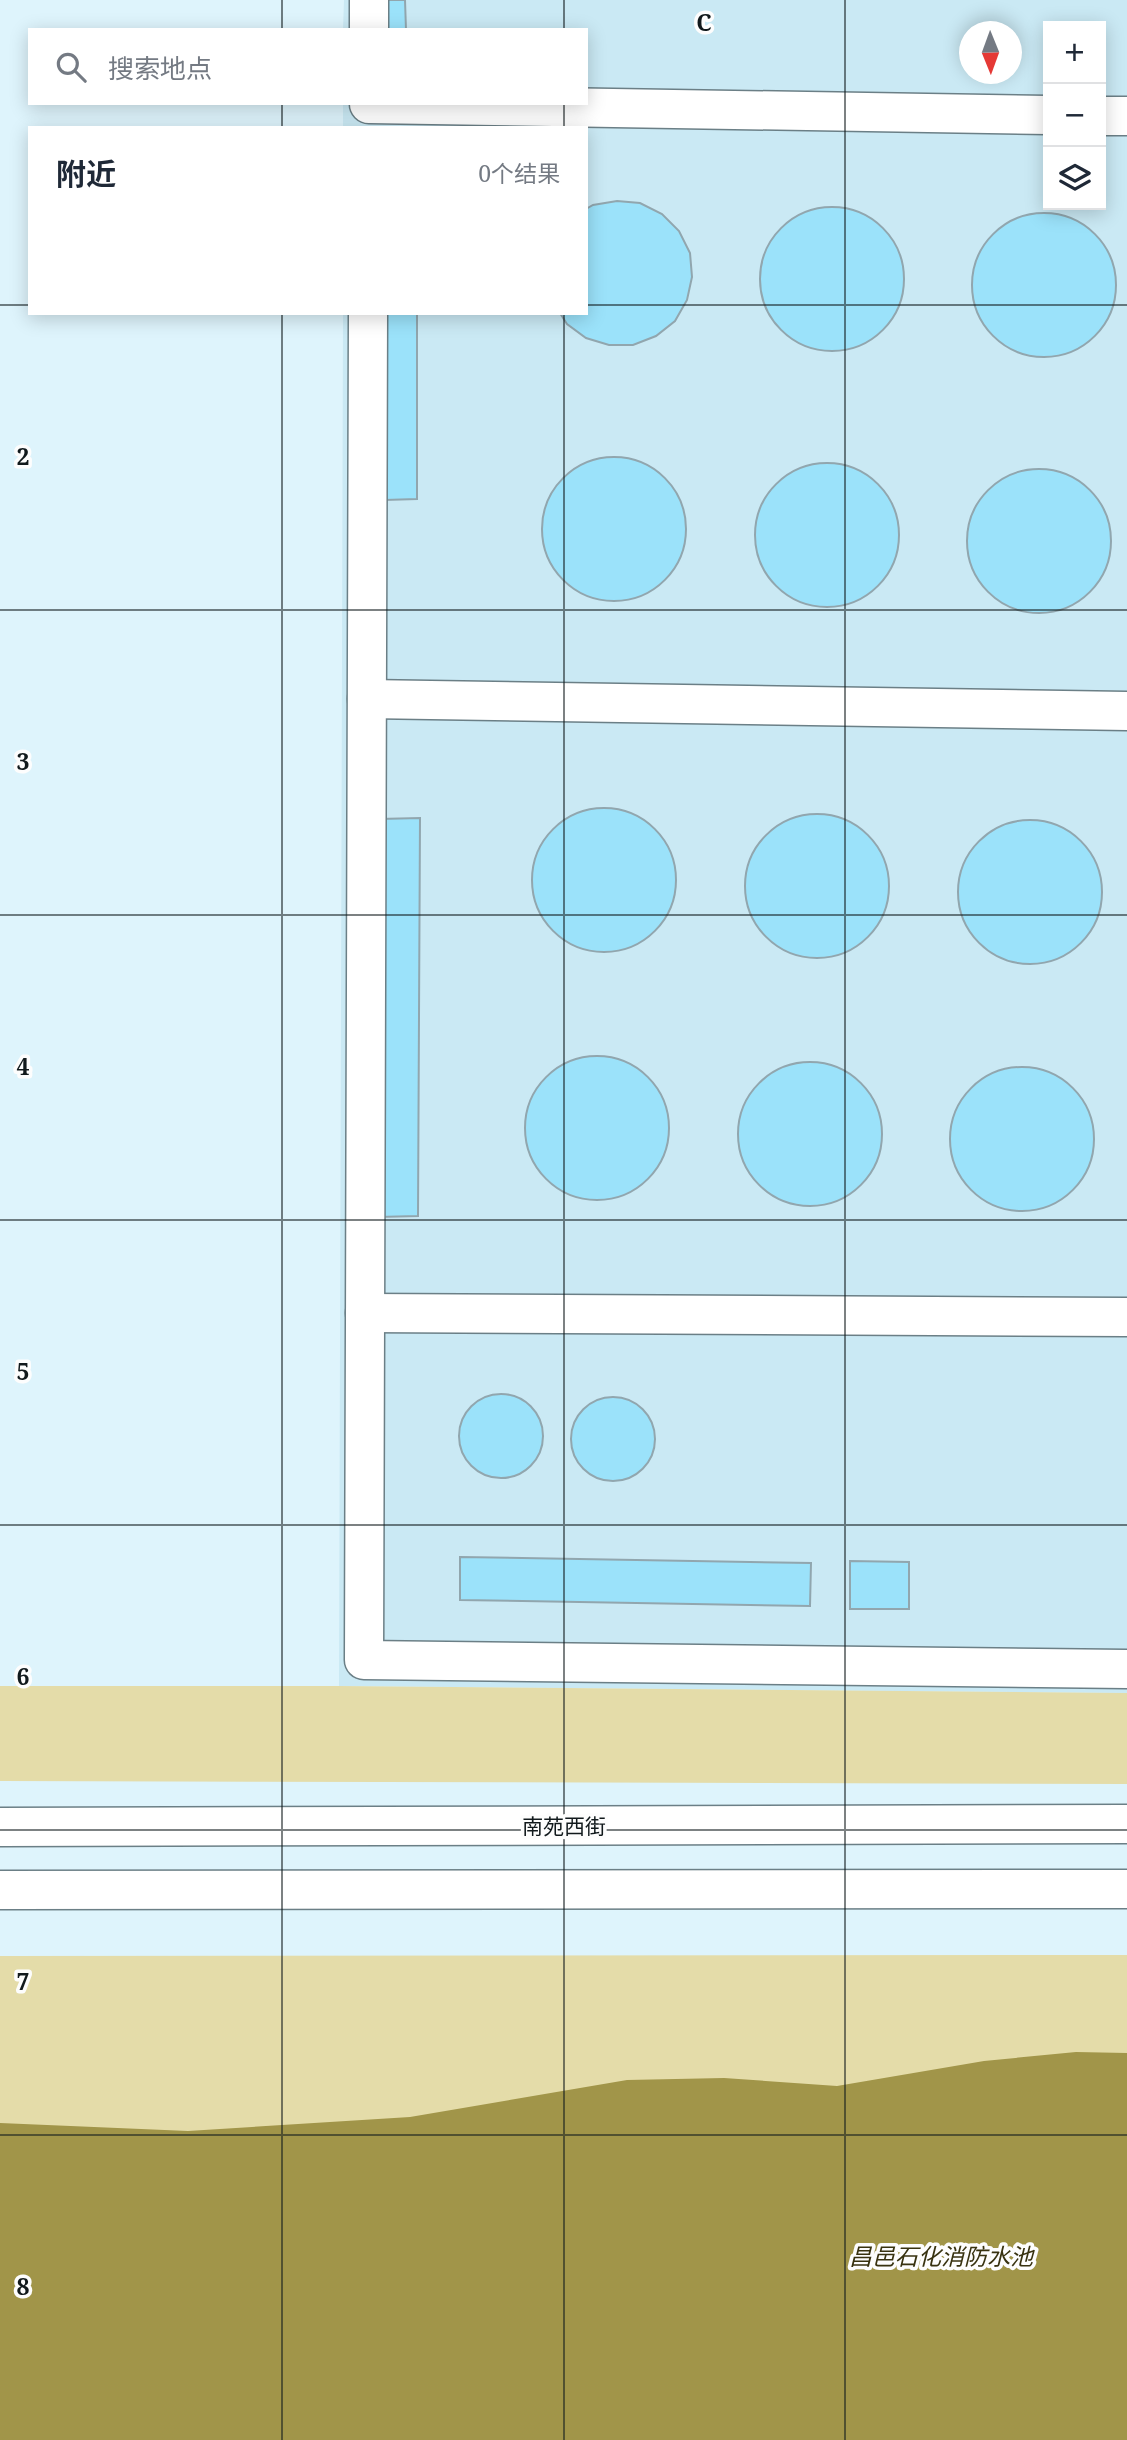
<!DOCTYPE html>
<html lang="zh">
<head>
<meta charset="utf-8">
<style>
	body { margin:0; font-family:"Noto Serif","Noto Sans SC",serif; background:#f6f6f7; color:#1f2937 }
	.controls { position:absolute; right:21px; top:21px; display:grid; overflow:hidden; border-radius:0px; box-shadow:0 4px 18px #0003 }
	.controls button { width:63px; height:63px; display:grid; place-items:center; padding:0; border:0; border-bottom:2px solid #e0e1e3; background:#fff; color:#1f2937; font:35px sans-serif }
	.compass { position:absolute; left:959px; top:21px; width:63px; height:63px; border-radius:50%; background:#fff; box-shadow:0 4px 18px #0003; rotate:179deg }
	.list { margin:0; padding:0; list-style:none }
	h2 { display:flex; justify-content:space-between; align-items:center; height:91px; margin:0; padding:0 28px; font-size:30px }
	h2 small { font-size:23px; font-weight:400; color:#747a83 }
	.icon { flex:none; width:38px; height:38px; fill:none; stroke:currentColor; stroke-width:2; stroke-linecap:round; stroke-linejoin:round }
	.map { position:relative; flex:none; width:1127px; height:2440px; overflow:hidden }
	.search { position:absolute; background:#fff; box-shadow:0 4px 18px #0003; left:28px; top:28px; width:560px; height:77px; display:flex; align-items:center; gap:18px; box-sizing:border-box; padding:0 24px; border-radius:0px; color:#747a83; font-size:26px }
	.panel { position:absolute; background:#fff; box-shadow:0 4px 18px #0003; left:28px; top:126px; width:560px; height:189px; border-radius:0px }
	.map>svg:first-child { display:block }
	.built { fill:#cae9f4; fill-rule:evenodd }
	.green { fill:#e4dca9 }
	.water { fill:#a19549 }
	.building { fill:#9be2fa; stroke:#91a6ae; stroke-width:2 }
	.lines { fill:none; stroke-linecap:round; stroke-linejoin:round }
	.minor-casing { stroke:#6b7f86; stroke-width:41 }
	.major-casing { stroke:#6b7f86; stroke-width:41 }
	.minor { stroke:#fff; stroke-width:38 }
	.major { stroke:#fff; stroke-width:38 }
	.grid { fill:none; stroke:#11191c; stroke-width:2; stroke-opacity:0.55 }
	.labels { text-anchor:middle; dominant-baseline:central; stroke-width:7; stroke-linejoin:round; paint-order:stroke }
	.street-label { font-size:21px; fill:#11191c; stroke:#fdfdfd }
	.water-label { font-size:23px; font-style:italic; fill:#383210; stroke:#fdfdfd }
	.grid-label { font-size:23px; text-anchor:middle; font-weight:bold; fill:#11191c; stroke:#fdfdfd; stroke-width:7; stroke-linejoin:round; paint-order:stroke }
</style>
</head>
<body>
<div class="map">
<svg width="1127" height="2440" viewBox="0 0 1127 2440">
	<rect width="100%" height="100%" fill="#def4fc"/>
	<path class="built" d="M 344,0 L 1127,0 L 1127,1693 L 339,1686 L 343,313 L 586,313 L 586,128 L 343,128 L 343,103 L 586,103 L 586,30 L 343,30 ZM 1048,26 L 1101,26 L 1101,205 L 1048,205 ZM 970,32 L 1012,32 L 1012,74 L 970,74 Z"/>
	<g class="green">
		<path d="M 0,1686 L 339,1686 L 1127,1693 L 1127,1784 L 0,1781 Z"/>
		<path d="M 1127,1955 L 1127,2440 L 0,2440 L 0,1956 Z"/>
	</g>
	<path class="water" d="M 1076,2052 L 1127,2053 L 1127,2440 L 0,2440 L 0,2123 L 188,2131 L 410,2117 L 627,2080 L 724,2078 L 837,2086 L 984,2061 Z"/>
	<g class="building">
		<path d="M 382,0 L 405,0 L 406,30 L 383,30 Z"/>
		<path d="M 617,201 L 640,203 L 662,214 L 679,231 L 690,253 L 692,277 L 687,300 L 675,321 L 656,336 L 633,345 L 609,345 L 586,338 L 567,324 L 560,313 L 586,313 L 586,209 L 593,205 Z"/>
		<circle cx="832" cy="279" r="72"/>
		<circle cx="1044" cy="285" r="72"/>
		<path d="M 384,313 L 417,313 L 417,499 L 385,500 Z"/>
		<circle cx="614" cy="529" r="72"/>
		<circle cx="827" cy="535" r="72"/>
		<circle cx="1039" cy="541" r="72"/>
		<circle cx="604" cy="880" r="72"/>
		<circle cx="817" cy="886" r="72"/>
		<path d="M 420,818 L 418,1216 L 378,1217 L 379,819 Z"/>
		<circle cx="1030" cy="892" r="72"/>
		<circle cx="597" cy="1128" r="72"/>
		<circle cx="810" cy="1134" r="72"/>
		<circle cx="1022" cy="1139" r="72"/>
		<circle cx="501" cy="1436" r="42"/>
		<circle cx="613" cy="1439" r="42"/>
		<path d="M 460,1557 L 811,1563 L 810,1606 L 460,1600 Z"/>
		<path d="M 850,1561 L 909,1562 L 909,1609 L 850,1609 Z"/>
	</g>
	<g class="lines">
		<g class="minor-casing">
			<g id="minor">
				<path d="M 369,30 L 369,0"/>
				<path d="M 369,104 L 1048,115"/>
				<path d="M 1101,116 L 1127,116"/>
				<path d="M 368,313 L 364,1660 L 1127,1669"/>
				<path d="M 367,699 L 1127,711"/>
				<path d="M 365,1313 L 1127,1317"/>
			</g>
		</g>
		<g class="major-casing">
			<g id="major">
				<path d="M 0,1827 L 1127,1824"/>
				<path d="M 0,1890 L 1127,1889"/>
			</g>
		</g>
		<use href="#minor" class="minor"/>
		<use href="#major" class="major"/>
	</g>
	<path class="grid" d="M 282,0 L 282,30M 564,0 L 564,30M 845,0 L 845,2440M 282,103 L 282,128M 564,103 L 564,128M 0,305 L 30,305M 586,305 L 1127,305M 282,313 L 282,2440M 564,313 L 564,2440M 0,610 L 1127,610M 0,915 L 1127,915M 0,1220 L 1127,1220M 0,1525 L 1127,1525M 0,1830 L 1127,1830M 0,2135 L 1127,2135"/>
	<g class="labels">
		<g class="street-label">
			<text x="564" y="1826">南苑西街</text>
		</g>
		<g class="water-label">
			<text x="941" y="2256">昌邑石化消防水池</text>
		</g>
	</g>
	<g class="grid-label">
		<text x="704" y="31">C</text>
		<text x="23" y="465">2</text>
		<text x="23" y="770">3</text>
		<text x="23" y="1075">4</text>
		<text x="23" y="1380">5</text>
		<text x="23" y="1685">6</text>
		<text x="23" y="1990">7</text>
		<text x="23" y="2295">8</text>
	</g>
</svg>
<div class="controls">
<button>+</button>
<button>−</button>
<button><svg class="icon" aria-label="layers" viewBox="0 0 24 24"><path d="M12 4l9 5-9 5-9-5zM3 14l9 5 9-5"/></svg></button>
</div>
<svg class="compass" viewBox="-18 -18 36 36"><path d="M0-13l5 13h-10z" fill="#e53935"/><path d="M0 13l5-13h-10z" fill="#747a83"/></svg>
<div class="search"><svg class="icon" aria-label="search" viewBox="0 0 24 24"><circle cx="10" cy="10" r="6"/><path d="M15 15l6 6"/></svg>搜索地点</div>
<section class="panel">
<h2>附近<small>0个结果</small></h2>
<ul class="list">
</ul>
</section>
</div>
</body>
</html>
